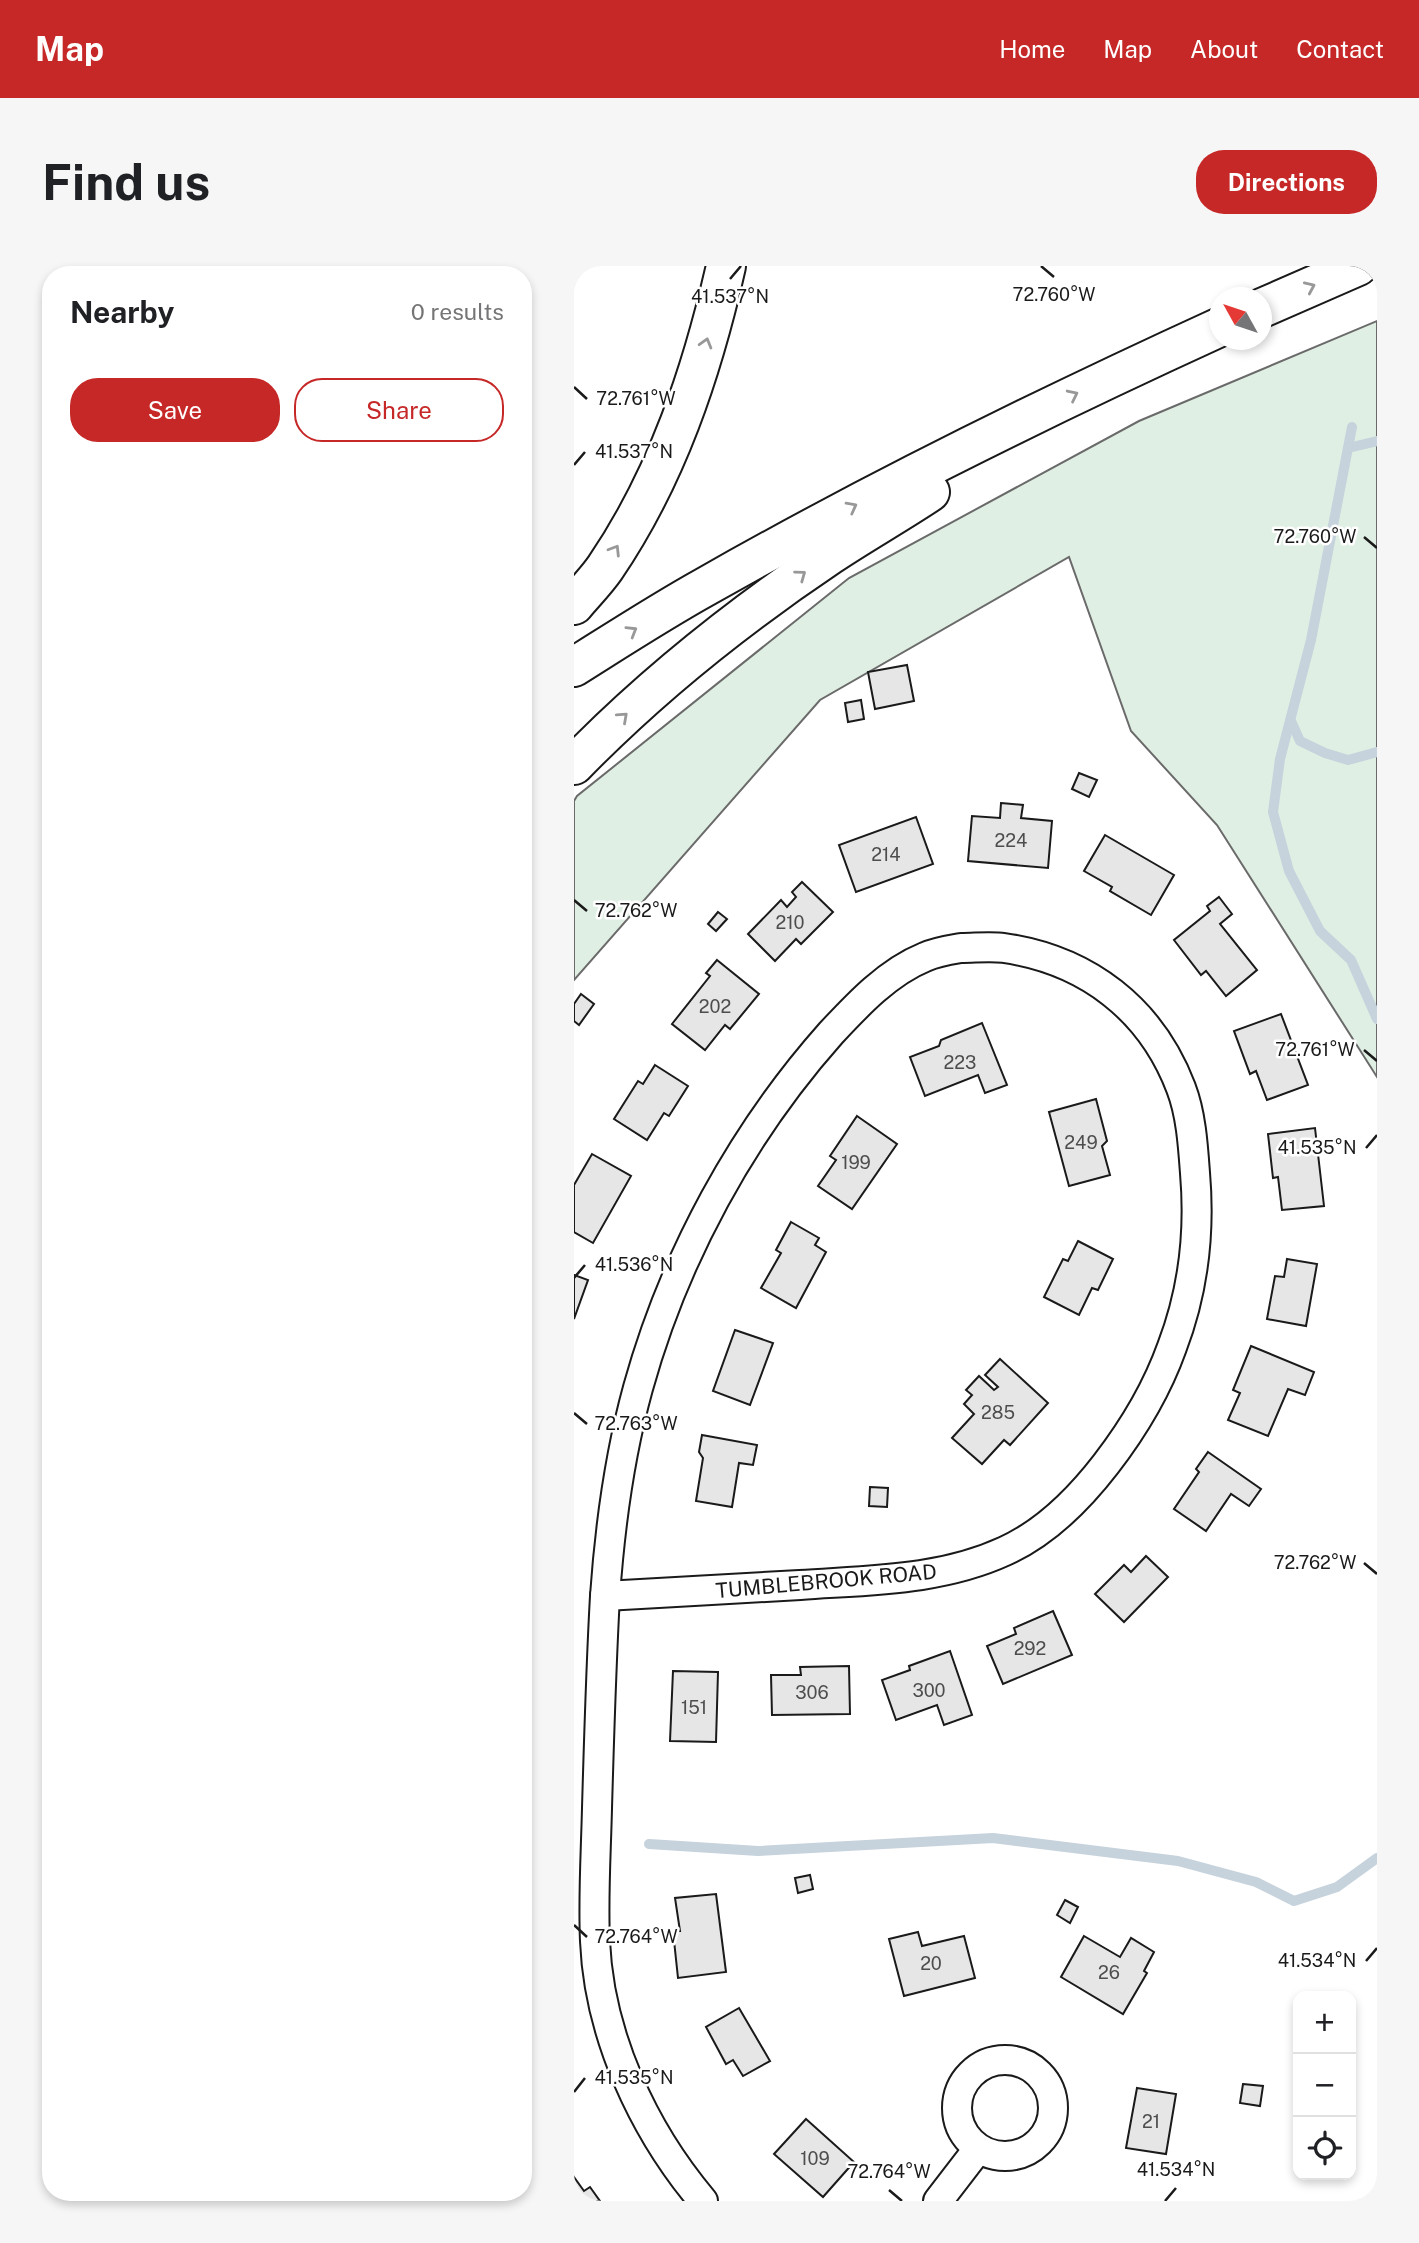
<!DOCTYPE html>
<html lang="en">
<head>
<meta charset="utf-8">
<style>
	body { margin:0; font-family:"Public Sans",sans-serif; background:#f6f6f6; color:#202124 }
	.controls { position:absolute; right:21px; bottom:21px; display:grid; overflow:hidden; border-radius:14px; box-shadow:0 4px 10px #0003 }
	.controls button { width:63px; height:63px; display:grid; place-items:center; padding:0; border:0; border-bottom:2px solid #e0e0e0; background:#fff; color:#202124; font:35px sans-serif }
	.compass { position:absolute; left:635px; top:21px; width:63px; height:63px; border-radius:50%; background:#fff; box-shadow:0 4px 10px #0003; rotate:310deg }
	.list { margin:0; padding:0; list-style:none }
	h2 { display:flex; justify-content:space-between; align-items:center; height:91px; margin:0; padding:0 28px; font-size:30px }
	h2 small { font-size:23px; font-weight:400; color:#757577 }
	.actions { display:flex; gap:14px; padding:21px 28px }
	.actions a { flex:1; padding:16px 0; border:2px solid #c62828; border-radius:28px; text-align:center; font-size:24px; color:#c62828 }
	.actions .main { background:#c62828; color:#fff }
	.icon { flex:none; width:38px; height:38px; fill:none; stroke:currentColor; stroke-width:2; stroke-linecap:round; stroke-linejoin:round }
	.map { position:relative; flex:none; width:803px; height:1935px; overflow:hidden; border-radius:28px }
	header { display:flex; align-items:center; gap:42px; box-sizing:border-box; height:98px; padding:0 35px; background:#c62828; color:#fff }
	header strong { font-size:33px }
	nav { display:flex; gap:38px; margin-inline-start:auto; font-size:24px }
	.intro { display:flex; align-items:center; justify-content:space-between; box-sizing:border-box; height:168px; padding:0 42px }
	h1 { margin:0; font-size:49px }
	.button { padding:18px 32px; border-radius:28px; background:#c62828; color:#fff; font-size:24px; font-weight:700 }
	main { display:flex; gap:42px; padding:0 42px }
	aside { flex:1; background:#fff; border-radius:28px; box-shadow:0 4px 10px #0003 }
	.map>svg:first-child { display:block }
	.green { fill:#e0efe3; stroke:#6a6a6a; stroke-width:2 }
	.lines { fill:none; stroke-linecap:round; stroke-linejoin:round }
	.stream { stroke:#c6d2dc; stroke-width:10 }
	.building { fill:#e6e6e6; stroke:#1a1a1a; stroke-width:2 }
	.minor-casing { stroke:#1a1a1a; stroke-width:32 }
	.motorway-casing { stroke:#1a1a1a; stroke-width:42 }
	.minor { stroke:#fff; stroke-width:28 }
	.motorway { stroke:#fff; stroke-width:38 }
	.oneway { stroke:#989898 }
	.ticks { fill:none; stroke:#1a1a1a; stroke-width:2.5 }
	.labels { text-anchor:middle; dominant-baseline:central; stroke-width:5; stroke-linejoin:round; paint-order:stroke }
	.number-label { font-size:18px; fill:#4d4d4d }
	.street-label { font-size:21px; fill:#1a1a1a; stroke:#fff }
	.ticks-label { font-size:18px; text-anchor:middle; fill:#1a1a1a; stroke:#fff; stroke-width:5; stroke-linejoin:round; paint-order:stroke }
</style>
</head>
<body>
<header>
<strong>Map</strong>
<nav><a>Home</a><a>Map</a><a>About</a><a>Contact</a></nav>
</header>
<div class="intro"><h1>Find us</h1><a class="button">Directions</a></div>
<main>
<aside>
<h2>Nearby<small>0 results</small></h2>
<ul class="list">
</ul>
<div class="actions"><a class="main">Save</a><a>Share</a></div>
</aside>
<div class="map">
<svg width="803" height="1935" viewBox="0 0 803 1935">
	<rect width="100%" height="100%" fill="#fff"/>
	<path class="green" d="M 803,55 L 803,811 L 643,559 L 557,465 L 495,291 L 246,434 L 0,714 L 0,535 L 3,530 L 275,312 L 565,155 Z"/>
	<g class="lines">
		<g class="stream">
			<path d="M 778,161 L 737,374 L 706,493 L 699,546 L 715,605 L 746,665 L 777,694 L 803,753"/>
			<path d="M 774,182 L 803,175"/>
			<path d="M 717,455 L 726,475 L 751,487 L 774,494 L 803,486"/>
			<path d="M 75,1578 L 184,1585 L 419,1572 L 604,1595 L 682,1616 L 720,1635 L 763,1621 L 803,1592"/>
		</g>
	</g>
	<g class="building">
		<path d="M 333,399 L 340,435 L 301,443 L 294,406 Z"/>
		<path d="M 287,434 L 290,453 L 274,456 L 271,437 Z"/>
		<path d="M 505,507 L 523,514 L 515,531 L 498,523 Z"/>
		<path d="M 427,537 L 449,539 L 447,552 L 478,555 L 474,602 L 394,595 L 398,550 L 426,552 Z"/>
		<path d="M 342,551 L 359,598 L 282,626 L 265,579 Z"/>
		<path d="M 531,569 L 600,609 L 577,649 L 536,625 L 538,621 L 510,605 Z"/>
		<path d="M 228,616 L 259,646 L 227,678 L 222,673 L 201,695 L 174,668 L 207,634 L 213,641 L 222,631 L 218,626 Z"/>
		<path d="M 645,631 L 658,648 L 646,658 L 683,704 L 652,730 L 632,705 L 627,709 L 600,674 L 636,645 L 633,640 Z"/>
		<path d="M 144,646 L 153,653 L 142,665 L 134,658 Z"/>
		<path d="M 143,694 L 185,728 L 156,763 L 151,759 L 131,784 L 98,758 L 136,710 L 132,707 Z"/>
		<path d="M 7,728 L 20,738 L 5,759 L 0,755 L 0,738 Z"/>
		<path d="M 707,748 L 734,819 L 693,834 L 682,805 L 676,808 L 660,765 Z"/>
		<path d="M 408,757 L 433,819 L 411,827 L 404,809 L 351,830 L 336,791 L 365,780 L 367,774 Z"/>
		<path d="M 81,799 L 114,820 L 95,850 L 90,847 L 73,874 L 40,853 L 64,815 L 69,818 Z"/>
		<path d="M 522,833 L 533,875 L 528,880 L 536,909 L 495,920 L 475,846 Z"/>
		<path d="M 283,850 L 323,878 L 278,943 L 244,920 L 262,894 L 256,890 Z"/>
		<path d="M 741,862 L 750,940 L 708,944 L 704,911 L 699,912 L 694,868 Z"/>
		<path d="M 18,888 L 57,910 L 19,977 L 0,966 L 0,919 Z"/>
		<path d="M 217,956 L 245,972 L 241,979 L 252,986 L 222,1042 L 187,1022 L 207,987 L 202,984 Z"/>
		<path d="M 504,975 L 539,993 L 524,1024 L 518,1022 L 505,1049 L 470,1031 L 489,993 L 494,995 Z"/>
		<path d="M 713,993 L 743,998 L 732,1060 L 693,1053 L 701,1010 L 710,1011 Z"/>
		<path d="M 0,1009 L 14,1014 L 0,1053 Z"/>
		<path d="M 161,1064 L 199,1077 L 176,1139 L 139,1125 Z"/>
		<path d="M 677,1080 L 740,1106 L 731,1129 L 714,1123 L 694,1170 L 654,1154 L 666,1127 L 659,1124 Z"/>
		<path d="M 426,1093 L 474,1137 L 436,1179 L 430,1174 L 408,1198 L 378,1172 L 400,1148 L 390,1138 L 398,1129 L 392,1124 L 405,1110 L 420,1124 L 424,1121 L 411,1109 Z"/>
		<path d="M 128,1169 L 183,1179 L 179,1199 L 165,1197 L 158,1241 L 122,1235 L 129,1192 L 125,1186 Z"/>
		<path d="M 634,1186 L 687,1223 L 675,1240 L 657,1228 L 632,1265 L 600,1243 L 625,1206 L 622,1203 Z"/>
		<path d="M 296,1221 L 314,1222 L 313,1241 L 295,1240 Z"/>
		<path d="M 572,1290 L 594,1311 L 550,1356 L 521,1328 L 550,1299 L 557,1306 Z"/>
		<path d="M 479,1345 L 498,1389 L 429,1418 L 413,1380 L 442,1368 L 440,1362 Z"/>
		<path d="M 376,1385 L 398,1449 L 370,1459 L 363,1439 L 322,1454 L 308,1414 L 336,1404 L 335,1400 Z"/>
		<path d="M 275,1400 L 276,1448 L 198,1449 L 197,1409 L 227,1409 L 226,1401 Z"/>
		<path d="M 99,1405 L 144,1406 L 142,1476 L 96,1475 Z"/>
		<path d="M 236,1609 L 239,1623 L 224,1627 L 221,1612 Z"/>
		<path d="M 142,1628 L 152,1706 L 104,1712 L 99,1665 L 106,1665 L 101,1632 Z"/>
		<path d="M 491,1634 L 504,1641 L 496,1657 L 483,1649 Z"/>
		<path d="M 344,1666 L 348,1680 L 390,1670 L 401,1712 L 330,1730 L 315,1673 Z"/>
		<path d="M 510,1670 L 546,1691 L 557,1672 L 580,1686 L 570,1705 L 573,1707 L 549,1748 L 487,1711 Z"/>
		<path d="M 165,1742 L 196,1795 L 169,1810 L 159,1794 L 152,1798 L 132,1761 Z"/>
		<path d="M 669,1818 L 689,1820 L 686,1840 L 666,1837 Z"/>
		<path d="M 563,1822 L 602,1828 L 592,1888 L 552,1882 Z"/>
		<path d="M 232,1853 L 280,1896 L 249,1931 L 200,1888 Z"/>
		<path d="M 0,1911 L 10,1925 L 16,1921 L 26,1935 L 0,1935 Z"/>
	</g>
	<g class="lines">
		<g class="minor-casing">
			<g id="minor">
				<path d="M 387,682 C 401,682 416,680 430,682 C 513,694 577,743 607,822 C 617,848 619,879 621,907 C 626,965 619,1026 598,1081 C 583,1123 559,1163 532,1198 C 505,1233 471,1267 431,1285 C 366,1315 295,1314 226,1319 C 161,1323 96,1326 31,1330 C 36,1259 45,1191 64,1122 C 100,992 168,867 257,767 C 284,738 314,706 351,691 C 362,686 375,684 387,682 Z"/>
				<path d="M 31,1330 C 27,1401 25,1472 23,1542 C 22,1586 19,1631 21,1675 C 25,1769 69,1864 129,1935"/>
				<circle cx="431" cy="1842" r="48"/>
				<path d="M 364,1935 L 404,1883"/>
			</g>
		</g>
		<g class="motorway-casing">
			<g id="motorway">
				<path d="M 688,42 L 784,0"/>
				<path d="M 0,339 C 10,327 22,315 31,302 C 93,211 128,106 152,0"/>
				<path d="M 0,401 C 43,374 86,346 131,321 C 298,226 471,141 646,61"/>
				<path d="M 0,499 C 77,420 165,350 256,289 C 289,267 323,248 356,226"/>
			</g>
		</g>
		<use href="#minor" class="minor"/>
		<use href="#motorway" class="motorway"/>
	</g>
	<defs><path id="oneway-chevron" d="M-2-3.5L2.5 0L-2 3.5" fill="none" stroke-width="1.6" stroke-linecap="round" stroke-linejoin="round" transform="scale(1.75)"/></defs>
	<g class="oneway">
		<use href="#oneway-chevron" transform="translate(736 21) rotate(-24)"/>
		<use href="#oneway-chevron" transform="translate(132 77) rotate(-74)"/>
		<use href="#oneway-chevron" transform="translate(499 129) rotate(-26)"/>
		<use href="#oneway-chevron" transform="translate(278 241) rotate(-28)"/>
		<use href="#oneway-chevron" transform="translate(41 284) rotate(-58)"/>
		<use href="#oneway-chevron" transform="translate(227 309) rotate(-36)"/>
		<use href="#oneway-chevron" transform="translate(58 365) rotate(-31)"/>
		<use href="#oneway-chevron" transform="translate(49 451) rotate(-42)"/>
	</g>
	<path class="ticks" d="M 467,0 L 480,11M 156,13 L 167,0M 0,121 L 13,133M 0,199 L 11,186M 790,271 L 803,282M 0,634 L 13,645M 790,784 L 803,795M 792,882 L 803,869M 0,1012 L 11,999M 0,1147 L 13,1158M 790,1297 L 803,1308M 0,1659 L 13,1671M 792,1695 L 803,1682M 0,1826 L 11,1812M 315,1924 L 328,1935M 591,1935 L 602,1922"/>
	<g class="labels">
		<g class="number-label">
			<text x="437" y="574">224</text>
			<text x="312" y="588">214</text>
			<text x="216" y="656">210</text>
			<text x="141" y="740">202</text>
			<text x="386" y="796">223</text>
			<text x="507" y="876">249</text>
			<text x="282" y="896">199</text>
			<text x="424" y="1146">285</text>
			<text x="456" y="1382">292</text>
			<text x="355" y="1424">300</text>
			<text x="238" y="1426">306</text>
			<text x="120" y="1441">151</text>
			<text x="357" y="1697">20</text>
			<text x="535" y="1706">26</text>
			<text x="577" y="1855">21</text>
			<text x="241" y="1892">109</text>
		</g>
		<g class="street-label">
			<text transform="translate(252 1315) rotate(-5)">TUMBLEBROOK ROAD</text>
		</g>
	</g>
	<g class="ticks-label">
		<text x="480" y="35">72.760°W</text>
		<text x="156" y="37">41.537°N</text>
		<text x="62" y="139">72.761°W</text>
		<text x="60" y="192">41.537°N</text>
		<text x="741" y="277">72.760°W</text>
		<text x="62" y="651">72.762°W</text>
		<text x="741" y="790">72.761°W</text>
		<text x="743" y="888">41.535°N</text>
		<text x="60" y="1005">41.536°N</text>
		<text x="62" y="1164">72.763°W</text>
		<text x="741" y="1303">72.762°W</text>
		<text x="62" y="1677">72.764°W</text>
		<text x="743" y="1701">41.534°N</text>
		<text x="60" y="1818">41.535°N</text>
		<text x="602" y="1910">41.534°N</text>
		<text x="315" y="1912">72.764°W</text>
	</g>
</svg>
<div class="controls">
<button>+</button>
<button>−</button>
<button><svg class="icon" aria-label="locate" viewBox="0 0 24 24"><circle cx="12" cy="12" r="6"/><path d="M12 2v4M12 18v4M2 12h4M18 12h4"/></svg></button>
</div>
<svg class="compass" viewBox="-18 -18 36 36"><path d="M0-13l5 13h-10z" fill="#e53935"/><path d="M0 13l5-13h-10z" fill="#757577"/></svg>
</div>
</main>
</body>
</html>
